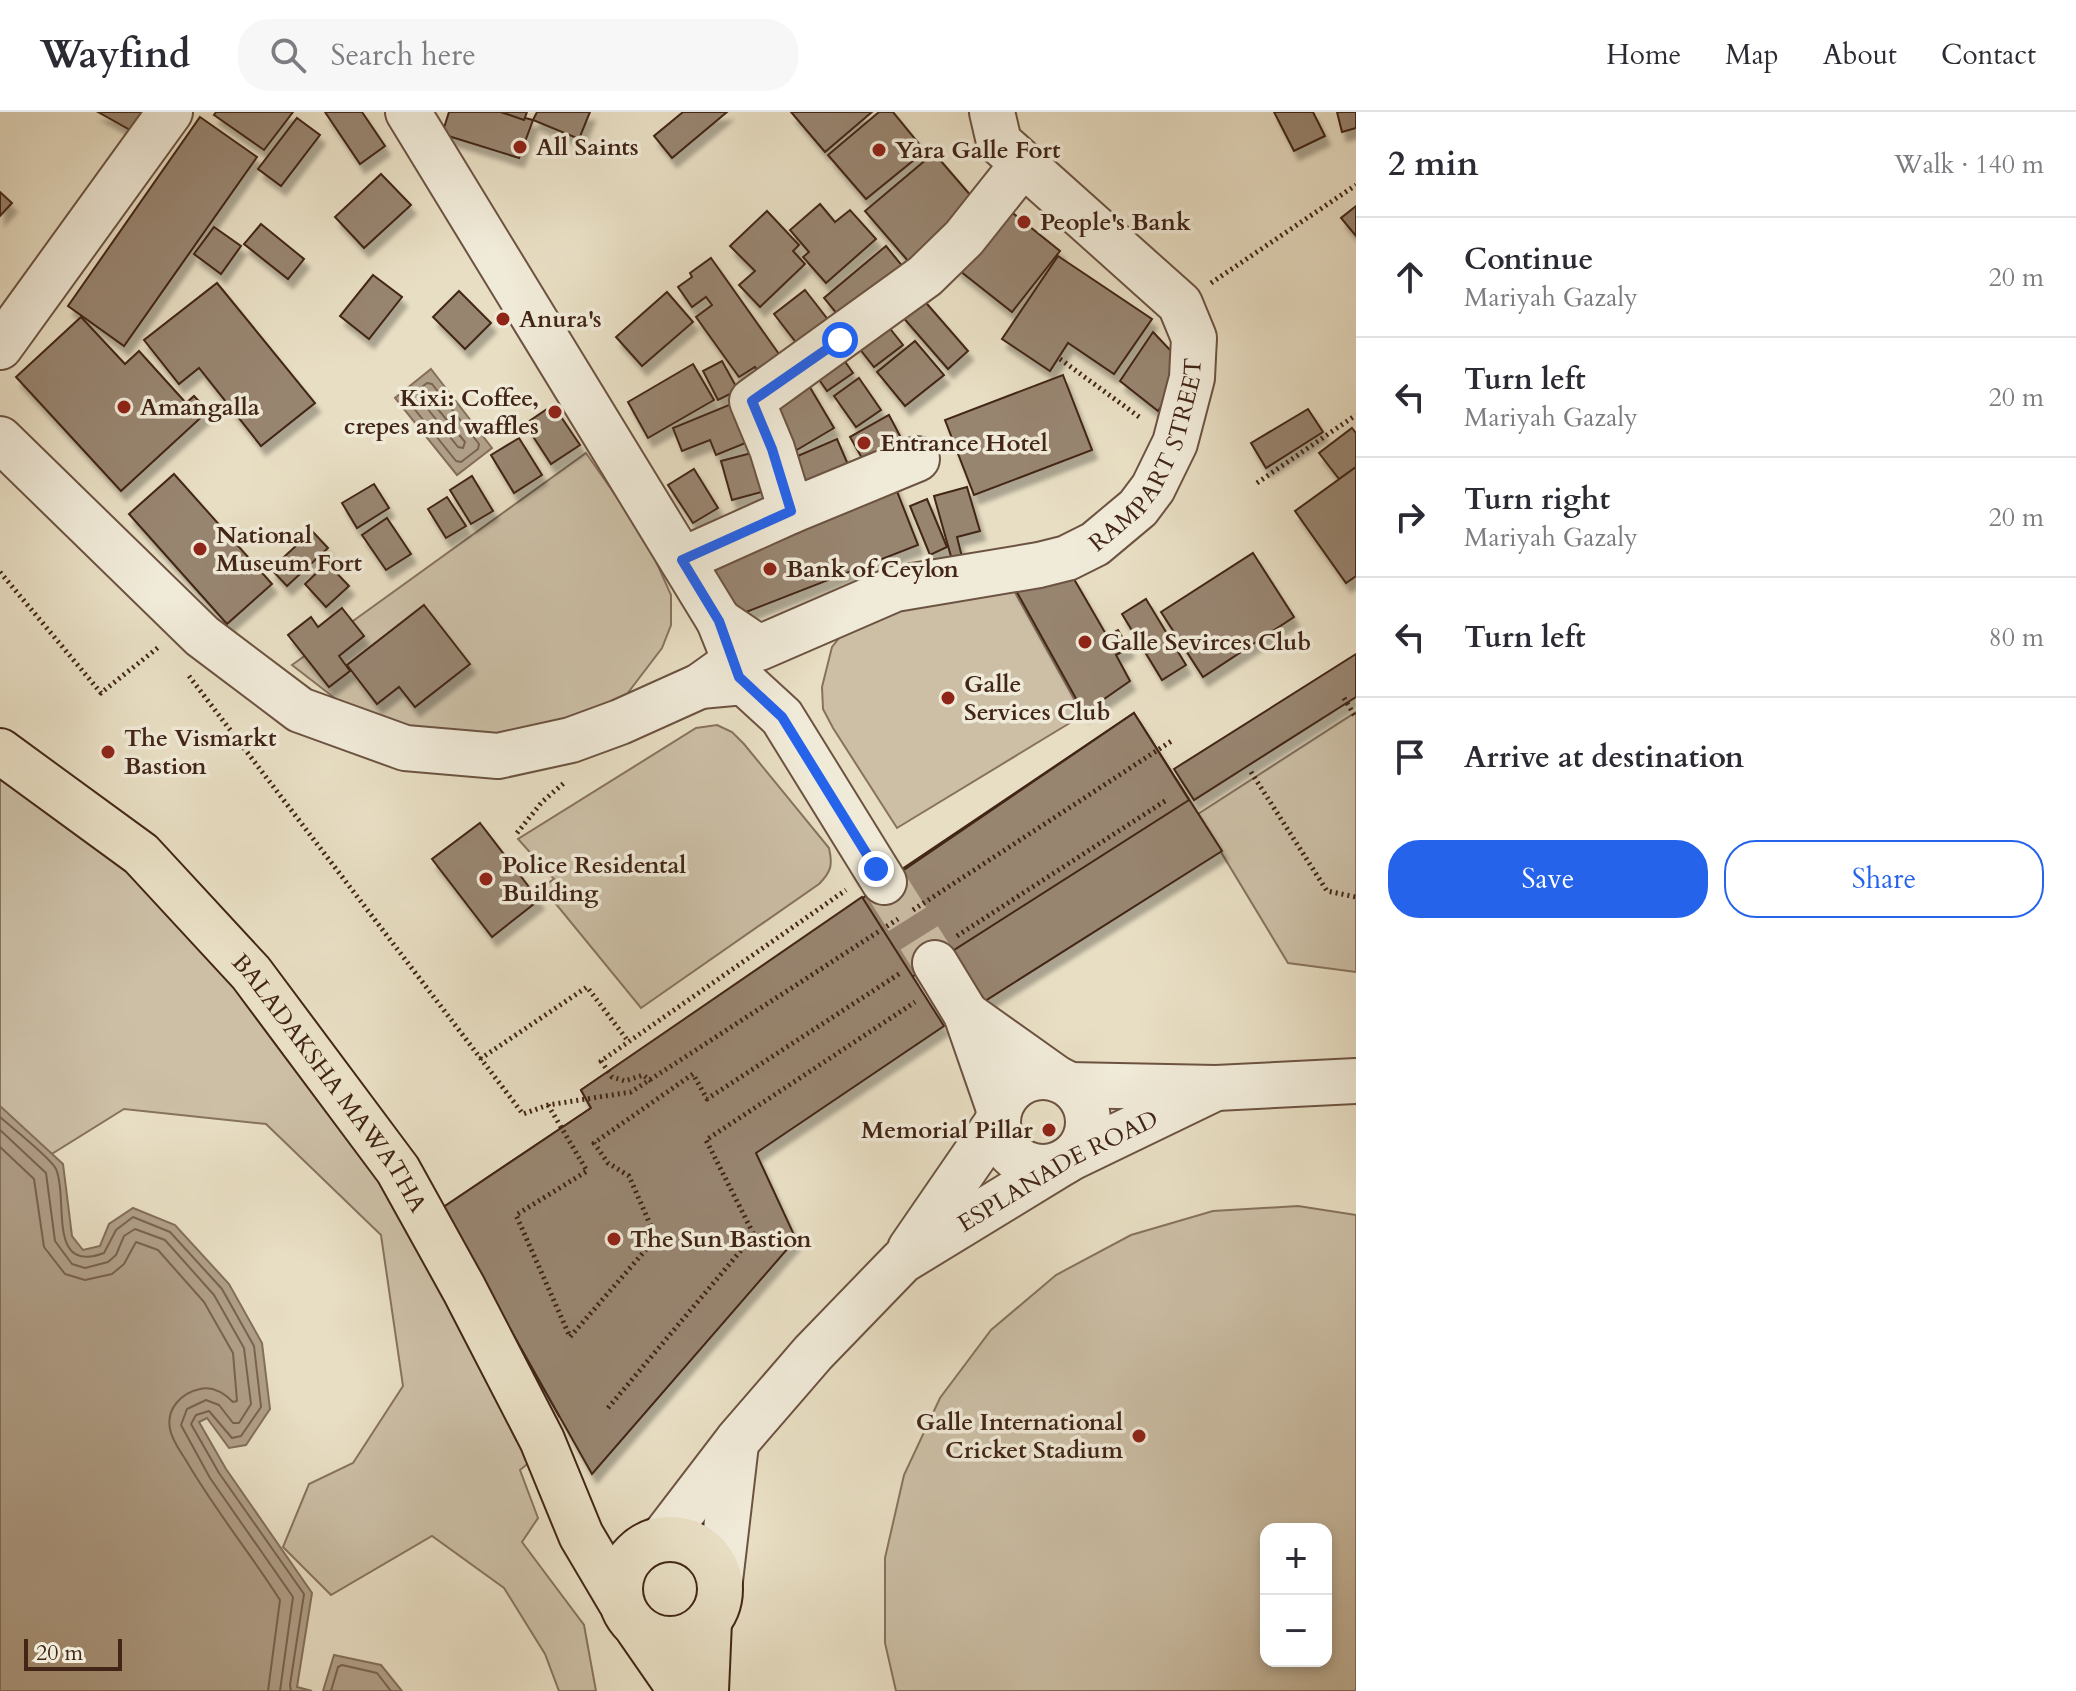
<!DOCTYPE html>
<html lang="en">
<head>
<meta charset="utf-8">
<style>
	body { margin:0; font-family:Cardo,serif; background:#f7f7f7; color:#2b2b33 }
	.controls { position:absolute; right:24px; bottom:24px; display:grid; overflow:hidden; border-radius:16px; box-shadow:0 4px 12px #0003 }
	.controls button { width:72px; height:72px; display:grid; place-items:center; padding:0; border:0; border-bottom:2px solid #e1e1e2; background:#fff; color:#2b2b33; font:40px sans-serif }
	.scale { position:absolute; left:24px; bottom:20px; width:98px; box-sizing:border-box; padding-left:8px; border:4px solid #422516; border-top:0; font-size:22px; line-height:28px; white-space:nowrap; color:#422516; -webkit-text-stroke:6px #f0ead8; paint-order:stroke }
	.stop { position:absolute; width:24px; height:24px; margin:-18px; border:6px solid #2563eb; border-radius:50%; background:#fff }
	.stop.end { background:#2563eb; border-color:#fff; box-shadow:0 2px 8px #0008 }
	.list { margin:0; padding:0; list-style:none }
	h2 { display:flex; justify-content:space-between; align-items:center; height:104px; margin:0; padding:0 32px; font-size:34px }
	h2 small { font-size:26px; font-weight:400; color:#7c7c81 }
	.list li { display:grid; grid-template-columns:52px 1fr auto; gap:24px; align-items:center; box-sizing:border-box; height:120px; padding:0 32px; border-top:2px solid #e1e1e2 }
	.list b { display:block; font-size:30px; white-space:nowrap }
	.list p { margin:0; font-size:26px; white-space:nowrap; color:#7c7c81 }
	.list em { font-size:26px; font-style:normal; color:#7c7c81 }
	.actions { display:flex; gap:16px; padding:24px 32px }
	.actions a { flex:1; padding:18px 0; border:2px solid #2563eb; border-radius:32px; text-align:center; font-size:28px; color:#2563eb }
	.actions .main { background:#2563eb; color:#fff }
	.icon { flex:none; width:44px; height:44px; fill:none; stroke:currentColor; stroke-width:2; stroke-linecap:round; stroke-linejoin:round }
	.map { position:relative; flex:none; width:1356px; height:1579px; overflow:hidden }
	header { display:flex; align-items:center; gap:48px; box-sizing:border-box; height:112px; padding:0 40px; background:#fff; border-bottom:2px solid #e1e1e2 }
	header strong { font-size:38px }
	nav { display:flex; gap:44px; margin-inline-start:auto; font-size:28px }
	.search { width:560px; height:72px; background:#f7f7f7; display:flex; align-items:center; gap:20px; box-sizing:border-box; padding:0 28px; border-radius:32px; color:#7c7c81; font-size:30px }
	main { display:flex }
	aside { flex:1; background:#fff }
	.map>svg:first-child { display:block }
	.green { fill:#ccbfa6; stroke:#87725e; stroke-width:2; fill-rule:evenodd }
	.water { fill:#b09f88; stroke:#846e5a; stroke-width:2 }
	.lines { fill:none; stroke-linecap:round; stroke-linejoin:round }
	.shore { stroke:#79624f; stroke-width:2 }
	.building { fill:#988570; stroke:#422516; stroke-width:2; filter:url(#shadow) }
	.minor-tunnel { stroke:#c7b9a0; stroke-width:44; stroke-dasharray:44 22; stroke-linecap:butt }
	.minor-casing { stroke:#6c5341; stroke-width:48 }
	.major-casing { stroke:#422516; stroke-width:48 }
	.path { stroke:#422516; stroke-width:5; stroke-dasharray:2 4; stroke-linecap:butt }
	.minor { stroke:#f0ead8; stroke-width:44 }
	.major { stroke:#e8dec3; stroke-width:44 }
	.route { stroke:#2563eb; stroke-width:10 }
	.poi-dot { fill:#8f2418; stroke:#f0ead8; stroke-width:3 }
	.labels { text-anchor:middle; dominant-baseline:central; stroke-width:7; stroke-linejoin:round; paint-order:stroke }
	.poi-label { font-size:24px; font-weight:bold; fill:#422516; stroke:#f0ead8; text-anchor:start }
	.street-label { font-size:24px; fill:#422516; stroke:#f0ead8 }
</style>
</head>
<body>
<header>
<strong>Wayfind</strong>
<div class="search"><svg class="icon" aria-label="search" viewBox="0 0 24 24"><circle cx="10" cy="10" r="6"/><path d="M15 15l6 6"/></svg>Search here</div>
<nav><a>Home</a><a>Map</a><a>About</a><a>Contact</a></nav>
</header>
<main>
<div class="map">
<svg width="1356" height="1579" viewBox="0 0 1356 1579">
	<defs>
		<filter id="shadow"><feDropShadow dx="5" dy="9" stdDeviation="2" flood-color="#0004"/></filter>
	</defs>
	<rect width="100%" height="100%" fill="#e8dec3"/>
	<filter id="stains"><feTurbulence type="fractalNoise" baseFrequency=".0025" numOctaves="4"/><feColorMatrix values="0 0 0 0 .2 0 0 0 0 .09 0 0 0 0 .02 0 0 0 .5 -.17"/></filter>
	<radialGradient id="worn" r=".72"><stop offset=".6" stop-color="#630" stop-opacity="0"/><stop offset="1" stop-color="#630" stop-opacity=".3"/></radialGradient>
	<g class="green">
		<path d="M 586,341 L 646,427 L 671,483 L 671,513 L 662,536 L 627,582 L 580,605 L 519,621 L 458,628 L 400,616 L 341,591 L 292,553 Z"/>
		<path d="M 1012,475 L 1083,603 L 897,716 L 833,616 L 823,597 L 822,575 L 832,535 L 847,516 L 860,507 Z"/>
		<path d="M 1356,600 L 1356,860 L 1288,851 L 1198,702 Z"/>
		<path d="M 717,613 L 732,620 L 744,632 L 829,736 C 833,753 831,760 819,772 L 641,896 L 542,775 L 554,767 L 518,727 L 696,616 Z"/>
		<path d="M 0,619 L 334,979 L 536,1345 L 520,1358 L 538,1406 L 522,1430 L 584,1513 L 596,1579 L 559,1579 L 545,1542 L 504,1476 L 432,1424 L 331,1483 L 283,1435 L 309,1372 L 353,1351 L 403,1274 L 381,1123 L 266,1012 L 124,997 L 50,1043 L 0,1001 Z"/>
		<path d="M 1298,1094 L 1356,1103 L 1356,1579 L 896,1579 L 885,1531 L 885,1446 L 904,1363 L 940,1286 L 991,1218 L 1056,1163 L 1131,1123 L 1213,1099 ZM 1266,1417 L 1326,1417 L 1326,1549 L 1266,1549 Z"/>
	</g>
	<g class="water">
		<path d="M 431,257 L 492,336 L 457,363 L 395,286 Z"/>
		<path d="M 0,994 L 63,1052 L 72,1124 L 83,1138 L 100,1134 L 109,1112 L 133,1096 L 175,1113 L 229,1172 L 262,1231 L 270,1297 L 246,1333 L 229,1336 L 207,1306 L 199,1310 L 226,1357 L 312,1481 L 297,1575 L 312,1579 L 0,1579 Z"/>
		<path d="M 334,1543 L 381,1553 L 402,1579 L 323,1579 Z"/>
	</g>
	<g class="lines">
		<g class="shore">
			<path d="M 427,271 L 432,272 L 479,332 L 478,337 L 461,350 L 456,349 L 408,289 L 409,285 Z"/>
			<path d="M 427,284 L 465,330 L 463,336 L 458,335 L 423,291 L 423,287 Z"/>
			<path d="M 0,1005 C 11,1015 51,1046 56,1057 C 69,1085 46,1163 104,1141 L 116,1118 L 133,1105 L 170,1120 L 222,1177 L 254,1234 L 261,1295 L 241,1324 L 232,1326 L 209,1299 L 196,1303 L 191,1312 L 219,1361 L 304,1482 L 290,1573 L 291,1579"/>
			<path d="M 0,1018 L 46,1061 L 55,1129 L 72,1152 L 85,1156 L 108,1150 L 116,1143 L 124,1124 L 135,1117 L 165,1128 L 214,1183 L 244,1236 L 251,1292 L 239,1311 L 233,1311 L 219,1293 L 206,1288 L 187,1297 L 181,1313 L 210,1366 L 293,1485 L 280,1579"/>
			<path d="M 0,1035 L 34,1067 L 44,1135 L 65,1162 L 85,1168 L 112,1162 L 124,1152 L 136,1130 L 158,1138 L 204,1190 L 233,1241 L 237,1289 L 233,1290 C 224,1281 213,1274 200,1277 C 181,1281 166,1297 170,1317 C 172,1329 181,1340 187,1350 C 215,1398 250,1441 280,1488 L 268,1579"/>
			<path d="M 331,1579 L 338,1555 L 342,1553 L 377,1561 L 391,1579"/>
		</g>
	</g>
	<g class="building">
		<path d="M 98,0 L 152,0 L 139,23 Z"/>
		<path d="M 216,0 L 293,0 L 264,38 L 214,3 Z"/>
		<path d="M 325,0 L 362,0 L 385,34 L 360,52 Z"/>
		<path d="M 449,0 L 501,0 L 533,8 L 519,46 L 442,22 Z"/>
		<path d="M 501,0 L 527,0 L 524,8 Z"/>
		<path d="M 537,0 L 590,0 L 579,27 L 533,8 Z"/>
		<path d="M 683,0 L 727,0 L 672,46 L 654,24 Z"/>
		<path d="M 791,0 L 872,0 L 825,40 Z"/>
		<path d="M 879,0 L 893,0 L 925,39 L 866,87 L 828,43 Z"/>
		<path d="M 1274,0 L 1313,0 L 1325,24 L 1294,39 Z"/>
		<path d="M 1337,0 L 1356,0 L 1356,16 L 1342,20 Z"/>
		<path d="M 200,5 L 257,45 L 124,234 L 68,194 Z"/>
		<path d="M 297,6 L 320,23 L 281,74 L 258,57 Z"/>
		<path d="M 934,41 L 978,92 L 909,150 L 865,99 Z"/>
		<path d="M 381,62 L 411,93 L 364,136 L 335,105 Z"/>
		<path d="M 0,80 L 12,91 L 0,104 Z"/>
		<path d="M 820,92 L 835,110 L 850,98 L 876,127 L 826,171 L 803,145 L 809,140 L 790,118 Z"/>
		<path d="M 1004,94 L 1060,139 L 1012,200 L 955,155 Z"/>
		<path d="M 1356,94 L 1356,124 L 1341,106 Z"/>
		<path d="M 767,99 L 799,133 L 793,139 L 805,152 L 760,195 L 739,173 L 755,159 L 730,134 Z"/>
		<path d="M 261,112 L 304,147 L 288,167 L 244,132 Z"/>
		<path d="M 214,115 L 241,134 L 221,162 L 194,142 Z"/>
		<path d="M 886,134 L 908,161 L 846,213 L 824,186 Z"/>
		<path d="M 1058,144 L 1152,207 L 1114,262 L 1068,231 L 1050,259 L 1002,227 Z"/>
		<path d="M 711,146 L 786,252 L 763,268 L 755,255 L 739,265 L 696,205 L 712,193 L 706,185 L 692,195 L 678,175 L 692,165 L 690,161 Z"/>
		<path d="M 373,163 L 402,185 L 369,227 L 340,204 Z"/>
		<path d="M 217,171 L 315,291 L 261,334 L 199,256 L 179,272 L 144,228 Z"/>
		<path d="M 805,178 L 836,218 L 805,242 L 774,202 Z"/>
		<path d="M 459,179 L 491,211 L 465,237 L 433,205 Z"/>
		<path d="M 667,180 L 693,210 L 642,254 L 616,225 Z"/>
		<path d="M 921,185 L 968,239 L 948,257 L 901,203 Z"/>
		<path d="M 81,205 L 125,252 L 139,239 L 186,291 L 194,284 L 208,299 L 121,379 L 16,265 Z"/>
		<path d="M 884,209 L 903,233 L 874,255 L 855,231 Z"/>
		<path d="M 1153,220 L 1172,240 L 1179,269 L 1158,299 L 1120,269 Z"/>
		<path d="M 915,229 L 944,263 L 905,294 L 877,260 Z"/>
		<path d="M 839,241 L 853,261 L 827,279 L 813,259 Z"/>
		<path d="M 722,249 L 738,278 L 718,288 L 703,259 Z"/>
		<path d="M 693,252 L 714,288 L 648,326 L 628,290 Z"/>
		<path d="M 1063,263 L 1092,338 L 974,383 L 945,308 Z"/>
		<path d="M 859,266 L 881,298 L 856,315 L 834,284 Z"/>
		<path d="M 805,267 L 834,316 L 790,342 L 761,293 Z"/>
		<path d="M 741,288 L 753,328 L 716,343 L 710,328 L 682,339 L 673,316 Z"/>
		<path d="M 553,293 L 580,333 L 551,352 L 525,312 Z"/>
		<path d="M 1308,297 L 1323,320 L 1266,356 L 1251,331 Z"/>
		<path d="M 889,303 L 909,341 L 871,362 L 850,325 Z"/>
		<path d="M 1352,316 L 1356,321 L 1356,355 L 1339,367 L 1319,341 Z"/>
		<path d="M 519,326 L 542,363 L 514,381 L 491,343 Z"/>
		<path d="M 837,327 L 855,369 L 811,388 L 793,346 Z"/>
		<path d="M 759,339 L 769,378 L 732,388 L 721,349 Z"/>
		<path d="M 1356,355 L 1356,464 L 1346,471 L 1295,399 Z"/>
		<path d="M 694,357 L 718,396 L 693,411 L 668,373 Z"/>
		<path d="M 174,362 L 272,472 L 227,512 L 129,402 Z"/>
		<path d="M 472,364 L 493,399 L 471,412 L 450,378 Z"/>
		<path d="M 891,364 L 918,433 L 741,502 L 695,446 Z"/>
		<path d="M 374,372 L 389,396 L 357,416 L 342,391 Z"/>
		<path d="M 967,375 L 980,419 L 957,425 L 962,445 L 952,448 L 934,384 Z"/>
		<path d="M 447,385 L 466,414 L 446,426 L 428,397 Z"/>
		<path d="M 927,387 L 947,435 L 930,443 L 910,394 Z"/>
		<path d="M 387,406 L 411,442 L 386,458 L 362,423 Z"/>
		<path d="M 312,419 L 328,436 L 287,474 L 271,457 Z"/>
		<path d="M 1253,441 L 1294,505 L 1203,565 L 1161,500 Z"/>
		<path d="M 327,451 L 349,474 L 326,495 L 305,472 Z"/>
		<path d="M 1074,467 L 1107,524 L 1118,518 L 1129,536 L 1116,543 L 1130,569 L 1084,601 L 1014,475 Z"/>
		<path d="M 1146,487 L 1186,553 L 1162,568 L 1122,502 Z"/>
		<path d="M 424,493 L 470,552 L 415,595 L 399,575 L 377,592 L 347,553 Z"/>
		<path d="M 342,496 L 364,524 L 339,544 L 350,559 L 329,575 L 288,523 L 311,505 L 318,515 Z"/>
		<path d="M 1356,542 L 1356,585 L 1194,688 L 1174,657 Z"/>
		<path d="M 1134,601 L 1222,739 L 985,889 L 902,757 Z"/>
		<path d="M 1134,601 L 1189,688 L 680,1013 L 726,1116 L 559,1304 L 442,1096 L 591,996 L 581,978 Z"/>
		<path d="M 480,711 L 539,788 L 492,825 L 432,747 Z"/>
		<path d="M 862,785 L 944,914 L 756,1041 L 796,1127 L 592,1362 L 442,1096 L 591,996 L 581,978 Z"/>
	</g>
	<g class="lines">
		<path class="minor-tunnel" d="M 884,770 L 935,851"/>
		<g class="minor-casing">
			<g id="minor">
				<path d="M 0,235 L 170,0"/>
				<path d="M 0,327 L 202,524 L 300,598 L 405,636 L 498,644 L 571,628 L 620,610 L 700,574 L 735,549 L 719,509 L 408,0"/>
				<path d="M 791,399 L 917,347"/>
				<path d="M 682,448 L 791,399 L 772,337 L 752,289 L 925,164 L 964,126 L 1022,53"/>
				<path id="s1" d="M 719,509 L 759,536 L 895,477 L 1039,453 L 1067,446 L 1095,432 L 1138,396 L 1153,376 L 1175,331 L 1192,266 L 1193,245 L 1194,226 L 1180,192 L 999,30 L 992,0"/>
				<path d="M 700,574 L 744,570 L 782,605 L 884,770"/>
				<path d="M 935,851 L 966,902 L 999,997"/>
				<path d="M 966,902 L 1059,968"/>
				<circle cx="1043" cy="1010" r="45"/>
				<path d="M 1069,973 L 1216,976 L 1356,969"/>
				<path d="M 910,1137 L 998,1009"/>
				<path id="s2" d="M 662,1427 L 737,1329 L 813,1241 L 902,1149 L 1069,1047 L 1216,976"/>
				<path d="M 720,1469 L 736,1332"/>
			</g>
		</g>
		<g class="major-casing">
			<g id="major">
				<path id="s3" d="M 0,639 L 141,742 L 251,861 L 398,1058 L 464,1177 L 542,1328 L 581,1423 L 620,1489"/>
				<circle cx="670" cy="1477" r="50"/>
				<path d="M 638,1517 L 681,1579"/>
				<path d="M 706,1579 L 709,1509"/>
			</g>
		</g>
		<g class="path">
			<path d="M 1211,171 L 1356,73"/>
			<path d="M 1060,247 L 1142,307"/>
			<path d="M 1257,371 L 1356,303"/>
			<path d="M 0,460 L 101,581 L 160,534"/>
			<path d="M 189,564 L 523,1002 L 548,993 L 631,980 L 898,807"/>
			<path d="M 1344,586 L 1356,606"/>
			<path d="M 1251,660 L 1327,779 L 1356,785"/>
			<path d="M 517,721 L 542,690 L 565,670"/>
			<path d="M 913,798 L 1173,628"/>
			<path d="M 957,824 L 1168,687"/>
			<path d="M 480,947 L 587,875 L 628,929"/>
			<path d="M 651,969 L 643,963 L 625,969 L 612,965 L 601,949 L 846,778"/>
			<path d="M 548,993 L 587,1059 L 516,1103 L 570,1225 L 656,1126 L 629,1064 L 608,1051 L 594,1031 L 693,962 L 707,987 L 902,860"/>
			<path d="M 608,1296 L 754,1123 L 706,1028 L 915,890"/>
		</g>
		<use href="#minor" class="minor"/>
		<use href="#major" class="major"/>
	</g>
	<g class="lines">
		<path class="route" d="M 840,228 L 752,289 L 772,337 L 791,399 L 682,448 L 719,509 L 739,565 L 782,605 L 876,757"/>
	</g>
	<g class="poi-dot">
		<circle cx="520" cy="35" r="8"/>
		<circle cx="879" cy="38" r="8"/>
		<circle cx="1024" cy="110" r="8"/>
		<circle cx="503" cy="207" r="8"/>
		<circle cx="124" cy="295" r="8"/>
		<circle cx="555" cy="300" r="8"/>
		<circle cx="864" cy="331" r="8"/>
		<circle cx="200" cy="437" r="8"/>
		<circle cx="770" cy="457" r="8"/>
		<circle cx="1085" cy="530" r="8"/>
		<circle cx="948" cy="586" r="8"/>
		<circle cx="108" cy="640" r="8"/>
		<circle cx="486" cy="767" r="8"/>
		<circle cx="1049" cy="1018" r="8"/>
		<circle cx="614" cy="1127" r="8"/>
		<circle cx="1139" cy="1324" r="8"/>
	</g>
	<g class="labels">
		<g class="poi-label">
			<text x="536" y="35">All Saints</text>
			<text x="895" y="38">Yara Galle Fort</text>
			<text x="1040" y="110">People's Bank</text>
			<text x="519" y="207">Anura's</text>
			<text x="539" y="286" text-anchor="end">Kixi: Coffee,<tspan x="539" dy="28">crepes and waffles</tspan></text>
			<text x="140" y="295">Amangalla</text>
			<text x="880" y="331">Entrance Hotel</text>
			<text x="216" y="423">National<tspan x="216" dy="28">Museum Fort</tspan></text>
			<text x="786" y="457">Bank of Ceylon</text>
			<text x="1101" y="530">Galle Sevirces Club</text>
			<text x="964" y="572">Galle<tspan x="964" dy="28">Services Club</tspan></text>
			<text x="124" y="626">The Vismarkt<tspan x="124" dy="28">Bastion</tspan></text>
			<text x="502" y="753">Police Residental<tspan x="502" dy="28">Building</tspan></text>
			<text x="1033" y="1018" text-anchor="end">Memorial Pillar</text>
			<text x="630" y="1127">The Sun Bastion</text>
			<text x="1123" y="1310" text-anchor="end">Galle International<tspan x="1123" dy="28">Cricket Stadium</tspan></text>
		</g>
		<g class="street-label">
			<text stroke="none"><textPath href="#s1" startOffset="510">RAMPART STREET</textPath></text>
			<text stroke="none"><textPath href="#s3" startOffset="472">BALADAKSHA MAWATHA</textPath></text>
			<text stroke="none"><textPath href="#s2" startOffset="548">ESPLANADE ROAD</textPath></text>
		</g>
	</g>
	<rect width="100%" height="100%" filter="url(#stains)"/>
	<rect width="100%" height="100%" fill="url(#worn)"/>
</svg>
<div class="controls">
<button>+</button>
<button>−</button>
</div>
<div class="scale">20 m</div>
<div class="stop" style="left:840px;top:228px"></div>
<div class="stop end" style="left:876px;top:757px"></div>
</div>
<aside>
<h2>2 min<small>Walk · 140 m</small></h2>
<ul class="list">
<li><svg class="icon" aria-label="ahead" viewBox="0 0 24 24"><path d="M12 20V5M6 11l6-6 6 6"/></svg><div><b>Continue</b><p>Mariyah Gazaly</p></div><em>20 m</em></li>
<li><svg class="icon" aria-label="left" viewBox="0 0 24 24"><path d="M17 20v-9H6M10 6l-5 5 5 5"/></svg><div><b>Turn left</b><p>Mariyah Gazaly</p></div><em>20 m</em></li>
<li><svg class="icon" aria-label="right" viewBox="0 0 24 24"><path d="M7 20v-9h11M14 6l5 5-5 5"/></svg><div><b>Turn right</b><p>Mariyah Gazaly</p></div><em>20 m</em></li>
<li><svg class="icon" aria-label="left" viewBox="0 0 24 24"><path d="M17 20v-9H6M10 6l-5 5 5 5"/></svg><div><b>Turn left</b></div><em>80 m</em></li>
<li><svg class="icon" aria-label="arrive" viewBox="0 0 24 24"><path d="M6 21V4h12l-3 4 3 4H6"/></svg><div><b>Arrive at destination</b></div></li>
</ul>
<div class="actions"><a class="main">Save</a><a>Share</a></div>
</aside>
</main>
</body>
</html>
